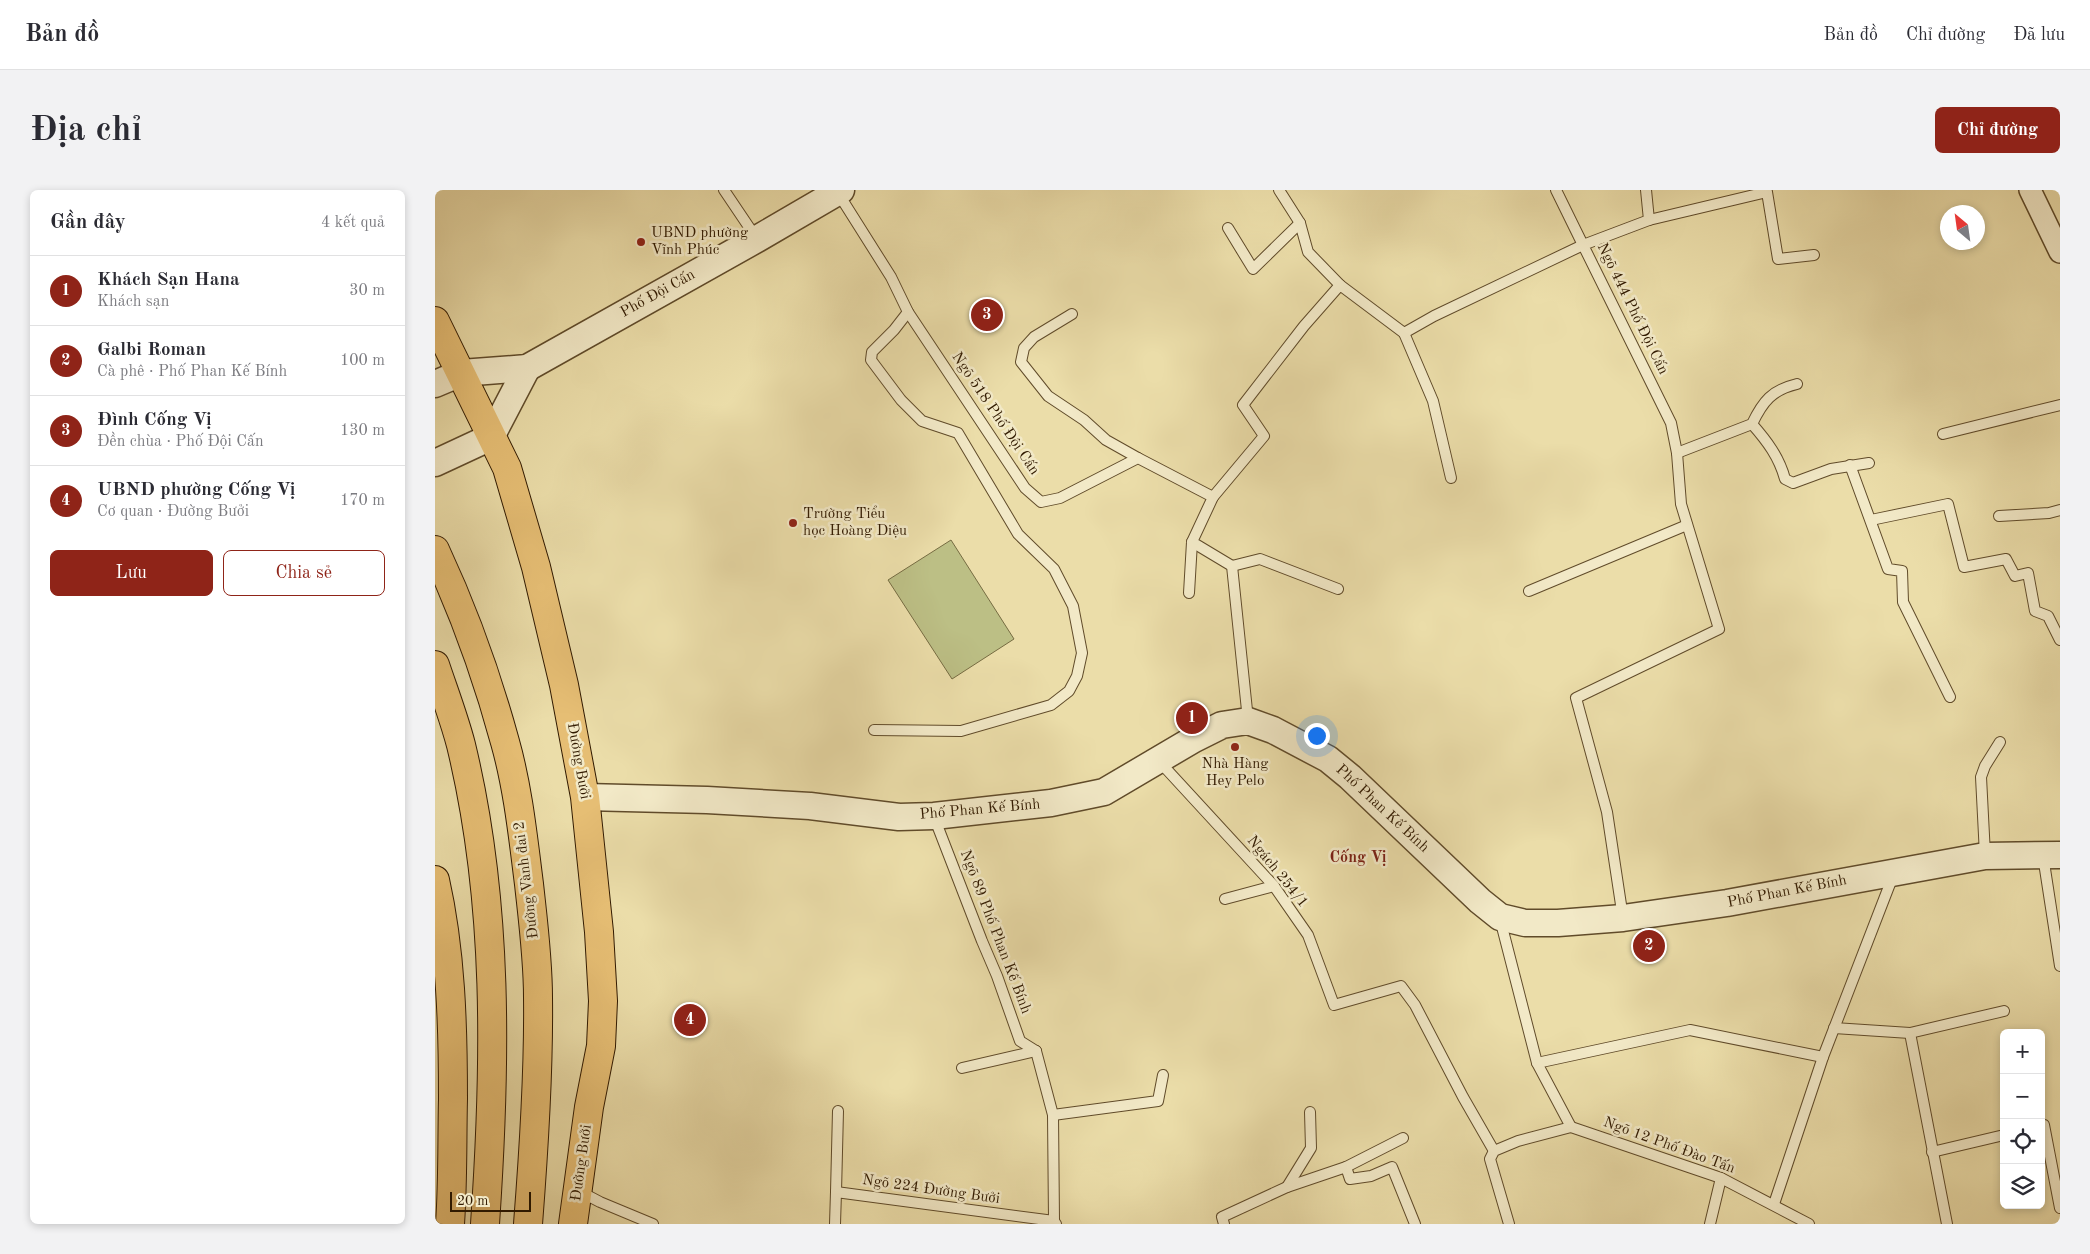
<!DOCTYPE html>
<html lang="vi">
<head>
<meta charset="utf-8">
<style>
	body { margin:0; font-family:"Old Standard TT",serif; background:#f2f2f3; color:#2b2b33 }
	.controls { position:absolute; right:15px; bottom:15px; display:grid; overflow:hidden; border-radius:8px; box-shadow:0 2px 8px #0003 }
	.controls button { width:45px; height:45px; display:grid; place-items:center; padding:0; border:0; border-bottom:1px solid #e1e1e2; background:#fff; color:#2b2b33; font:25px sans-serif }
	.compass { position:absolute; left:1505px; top:15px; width:45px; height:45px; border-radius:50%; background:#fff; box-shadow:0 2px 8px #0003; rotate:331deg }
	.scale { position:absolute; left:15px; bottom:12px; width:81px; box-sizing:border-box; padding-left:5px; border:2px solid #311a00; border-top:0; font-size:14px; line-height:18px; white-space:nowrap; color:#311a00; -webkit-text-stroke:4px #f2e9c7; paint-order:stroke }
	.you { position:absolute; left:881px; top:545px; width:18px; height:18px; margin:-12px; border:4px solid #fff; border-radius:50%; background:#1a73e8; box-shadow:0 0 0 8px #1a73e833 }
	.badge { display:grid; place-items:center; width:32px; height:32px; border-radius:50%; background:#8f2418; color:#fff; font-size:16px; font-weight:700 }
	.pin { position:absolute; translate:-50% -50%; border:2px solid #fff; box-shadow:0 1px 5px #0006 }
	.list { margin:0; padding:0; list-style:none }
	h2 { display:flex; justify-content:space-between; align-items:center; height:65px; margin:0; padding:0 20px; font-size:21px }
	h2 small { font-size:16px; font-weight:400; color:#7c7c81 }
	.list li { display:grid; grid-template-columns:32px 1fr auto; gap:15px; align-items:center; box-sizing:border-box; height:70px; padding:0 20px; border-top:1px solid #e1e1e2 }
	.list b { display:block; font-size:19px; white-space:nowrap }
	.list p { margin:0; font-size:16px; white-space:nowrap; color:#7c7c81 }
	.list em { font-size:16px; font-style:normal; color:#7c7c81 }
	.actions { display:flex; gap:10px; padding:15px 20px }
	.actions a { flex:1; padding:11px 0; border:1px solid #8f2418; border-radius:8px; text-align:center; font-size:18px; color:#8f2418 }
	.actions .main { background:#8f2418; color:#fff }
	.icon { flex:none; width:28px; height:28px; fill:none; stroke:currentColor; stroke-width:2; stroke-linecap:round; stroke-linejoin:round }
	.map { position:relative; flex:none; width:1625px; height:1034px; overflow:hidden; border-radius:8px }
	header { display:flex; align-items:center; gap:30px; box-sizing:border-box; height:70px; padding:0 25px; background:#fff; border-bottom:1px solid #e1e1e2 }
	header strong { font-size:24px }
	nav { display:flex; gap:28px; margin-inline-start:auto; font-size:18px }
	.intro { display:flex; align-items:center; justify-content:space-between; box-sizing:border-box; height:120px; padding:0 30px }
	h1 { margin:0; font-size:35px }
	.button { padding:12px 22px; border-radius:8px; background:#8f2418; color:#fff; font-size:18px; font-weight:700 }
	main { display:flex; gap:30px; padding:0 30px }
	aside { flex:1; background:#fff; border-radius:8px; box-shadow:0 2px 8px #0003 }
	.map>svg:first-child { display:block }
	.green { fill:#bcbf85; stroke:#766c42 }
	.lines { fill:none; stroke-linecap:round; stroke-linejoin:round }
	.service-casing { stroke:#604b2a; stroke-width:12 }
	.minor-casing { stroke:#604b2a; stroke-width:24 }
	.tertiary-casing { stroke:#604b2a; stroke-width:29 }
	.primary-casing { stroke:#311a00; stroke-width:30 }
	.trunk-casing { stroke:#311a00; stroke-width:30 }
	.service { stroke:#f2e9c7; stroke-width:10 }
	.minor { stroke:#f2e9c7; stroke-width:21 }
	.tertiary { stroke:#f2e9c7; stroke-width:26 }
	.primary { stroke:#e6be74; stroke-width:28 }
	.trunk { stroke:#e6be74; stroke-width:28 }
	.poi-dot { fill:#8f2418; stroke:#f2e9c7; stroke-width:2 }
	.labels { text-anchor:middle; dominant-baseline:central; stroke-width:5; stroke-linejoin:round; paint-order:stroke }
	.poi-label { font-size:15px; fill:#311a00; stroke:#f2e9c7; text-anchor:start }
	.street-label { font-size:15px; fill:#311a00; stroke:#f2e9c7 }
	.neighbourhood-label { font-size:16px; font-weight:bold; fill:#7a1f14; stroke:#f2e9c7 }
</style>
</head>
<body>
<header>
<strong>Bản đồ</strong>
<nav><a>Bản đồ</a><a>Chỉ đường</a><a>Đã lưu</a></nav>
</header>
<div class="intro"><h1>Địa chỉ</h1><a class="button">Chỉ đường</a></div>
<main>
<aside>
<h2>Gần đây<small>4 kết quả</small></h2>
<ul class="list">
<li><span class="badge">1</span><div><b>Khách Sạn Hana</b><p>Khách sạn</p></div><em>30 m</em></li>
<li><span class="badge">2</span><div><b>Galbi Roman</b><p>Cà phê · Phố Phan Kế Bính</p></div><em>100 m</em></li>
<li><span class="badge">3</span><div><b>Đình Cống Vị</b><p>Đền chùa · Phố Đội Cấn</p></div><em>130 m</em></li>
<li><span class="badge">4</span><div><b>UBND phường Cống Vị</b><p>Cơ quan · Đường Bưởi</p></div><em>170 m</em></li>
</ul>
<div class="actions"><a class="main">Lưu</a><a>Chia sẻ</a></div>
</aside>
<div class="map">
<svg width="1625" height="1034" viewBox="0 0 1625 1034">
	<rect width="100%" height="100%" fill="#ebdda9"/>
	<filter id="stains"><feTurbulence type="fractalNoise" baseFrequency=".004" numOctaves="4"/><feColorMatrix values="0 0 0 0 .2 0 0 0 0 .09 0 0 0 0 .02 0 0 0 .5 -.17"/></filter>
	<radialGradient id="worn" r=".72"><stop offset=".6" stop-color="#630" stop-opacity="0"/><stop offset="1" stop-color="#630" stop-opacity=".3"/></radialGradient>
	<path class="green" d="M 516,350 L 579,449 L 517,489 L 453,390 Z"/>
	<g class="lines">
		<g class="service-casing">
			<g id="service">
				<path d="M 289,0 L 322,49"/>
				<path d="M 844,0 L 865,33"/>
				<path d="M 403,3 L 456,87 L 473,122 L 590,298 L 606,312 L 625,308 L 703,268 L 778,307 L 757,352 L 797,376 L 813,530"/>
				<path d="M 1214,30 L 1332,2 L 1343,69 L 1379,65"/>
				<path d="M 793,38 L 818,79 L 865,33 L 873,62 L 905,95"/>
				<path d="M 637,124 L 599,147 L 589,158 L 586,172 L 613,206 L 649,230 L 671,250 L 703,268"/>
				<path d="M 969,143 L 998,211 L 1016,288"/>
				<path d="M 1317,234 C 1332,251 1344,267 1350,289 L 1358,293 L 1396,279 L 1434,273"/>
				<path d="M 1508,244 L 1625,215"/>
				<path d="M 1242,263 L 1317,234 C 1328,211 1337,200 1362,194"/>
				<path d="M 1415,275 L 1453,379 L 1467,381 L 1468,412 L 1515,507"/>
				<path d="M 778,307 L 829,246 L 808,215 L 869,136 L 905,95 L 969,143 L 999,126 L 1148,55 L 1121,0"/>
				<path d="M 1564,326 L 1614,323 L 1625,320"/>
				<path d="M 1436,330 L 1513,314 L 1529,377 L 1571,369 L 1580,386 L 1593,383 L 1600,421 L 1613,426 L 1625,450"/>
				<path d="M 797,376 L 825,369 L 903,399"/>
				<path d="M 1094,401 L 1252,335"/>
				<path d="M 754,403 L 757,352"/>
				<path d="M 439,540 L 526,541 L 616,515 L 634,501 L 642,486 L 647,463 L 638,416 L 619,379 L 583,344 L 523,243 L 487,231 L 466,210 L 436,170 L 437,162 L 459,140 L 473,122"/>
				<path d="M 723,570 L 839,696 L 873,745 L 899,815 L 966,796 L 980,815 L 1028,907 L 1059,961"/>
				<path d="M 499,627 L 547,751 L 562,786 L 585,851 L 601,861"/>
				<path d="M 1550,665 L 1546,587 L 1550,576 L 1565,552"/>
				<path d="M 1608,666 L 1625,776"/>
				<path d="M 790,709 L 839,696"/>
				<path d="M 1188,728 L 1172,622 L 1141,508 L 1284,439 L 1246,314 L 1242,263 L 1236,233 L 1148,55 L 1214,30 L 1211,0"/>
				<path d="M 1065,729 L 1102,873 L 1136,937"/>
				<path d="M 1399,838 L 1475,843 L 1569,821"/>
				<path d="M 1475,843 L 1512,1034"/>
				<path d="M 601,861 L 618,925 L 619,1031 L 621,1034"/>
				<path d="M 1102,873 L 1255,840 L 1388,867"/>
				<path d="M 527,878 L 601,861"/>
				<path d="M 618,925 L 723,911 L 728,885"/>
				<path d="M 1606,935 L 1609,935 L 1625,1018"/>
				<path d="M 1136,937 L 1286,988 L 1374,1034"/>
				<path d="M 1497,962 L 1569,945"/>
				<path d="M 911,977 L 915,989 L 936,986 L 957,977 L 980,1034"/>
				<path d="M 852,997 L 876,958 L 875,922"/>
				<path d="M 144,1001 L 165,1012 L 218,1034"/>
				<path d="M 401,1002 L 403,921"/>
				<path d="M 1339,1014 L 1388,867 L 1458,686"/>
				<path d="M 400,1034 L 401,1002 L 619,1031"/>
				<path d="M 789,1034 L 787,1027 L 852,997 L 911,977 L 968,948"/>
				<path d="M 1074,1034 L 1055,969 L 1059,961 L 1083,951 L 1136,937"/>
				<path d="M 1275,1034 L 1286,988"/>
			</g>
		</g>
		<g class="minor-casing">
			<path id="minor" d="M 1595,0 L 1625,62"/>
		</g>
		<g class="tertiary-casing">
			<g id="tertiary">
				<path d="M 0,194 L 26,183 L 92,178 L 322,49 L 406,0"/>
				<path d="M 0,273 L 56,247 L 92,178"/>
				<path d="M 150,607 L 272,610 L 375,616 L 464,627 L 499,626 L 616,613 L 669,602 L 759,549 L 787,535 L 813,531 L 838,540 L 893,569 L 915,587 L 1045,711 L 1065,727 L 1090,733 L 1123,733 L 1188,728 L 1292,713 L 1550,666 L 1625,665"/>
			</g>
		</g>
		<g class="primary-casing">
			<g id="primary">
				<path d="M 0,131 L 72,278 L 101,377 L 129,495 L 150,607 L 164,742 L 168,811 L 166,856 L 154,917 L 138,1034"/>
				<path d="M 0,690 C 16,761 18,836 18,909 C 17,951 18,992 15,1034"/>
			</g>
		</g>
		<g class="trunk-casing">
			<g id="trunk">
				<path d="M 0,360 C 29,422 52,486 70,552 C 83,598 88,647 94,694 C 98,731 103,769 103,807 C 104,883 99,958 93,1034"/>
				<path d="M 0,475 C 9,502 19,528 26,555 C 64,712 61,874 50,1034"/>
			</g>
		</g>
		<use href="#service" class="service"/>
		<use href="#minor" class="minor"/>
		<use href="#tertiary" class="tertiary"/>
		<use href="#primary" class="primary"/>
		<use href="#trunk" class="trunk"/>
	</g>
	<g class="poi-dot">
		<circle cx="206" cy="52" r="5"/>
		<circle cx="358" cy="333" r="5"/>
		<circle cx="800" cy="557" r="5"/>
	</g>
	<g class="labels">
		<g class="poi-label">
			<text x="216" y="43">UBND phường<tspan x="216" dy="17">Vĩnh Phúc</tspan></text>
			<text x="368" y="324">Trường Tiểu<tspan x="368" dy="17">học Hoàng Diệu</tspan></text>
			<text x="800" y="574" text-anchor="middle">Nhà Hàng<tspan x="800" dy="17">Hey Pelo</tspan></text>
		</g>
		<g class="street-label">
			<text transform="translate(223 104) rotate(-29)">Phố Đội Cấn</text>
			<text transform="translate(1197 119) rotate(64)">Ngõ 444 Phố Đội Cấn</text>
			<text transform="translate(560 224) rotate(56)">Ngõ 518 Phố Đội Cấn</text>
			<text transform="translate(143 571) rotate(80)">Đường Bưởi</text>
			<text transform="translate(947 619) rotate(43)">Phố Phan Kế Bính</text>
			<text transform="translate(545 620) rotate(-5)">Phố Phan Kế Bính</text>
			<text transform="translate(842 682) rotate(51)">Ngách 254/1</text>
			<text transform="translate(92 690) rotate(-97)">Đường Vành đai 2</text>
			<text transform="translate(1352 702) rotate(-11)">Phố Phan Kế Bính</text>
			<text transform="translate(560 742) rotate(69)">Ngõ 89 Phố Phan Kế Bính</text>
			<text transform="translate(1234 956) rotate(20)">Ngõ 12 Phố Đào Tấn</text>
			<text transform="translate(147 973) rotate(-82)">Đường Bưởi</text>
			<text transform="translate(496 1000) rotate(8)">Ngõ 224 Đường Bưởi</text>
		</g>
		<g class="neighbourhood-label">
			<text x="923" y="668">Cống Vị</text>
		</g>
	</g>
	<rect width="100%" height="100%" filter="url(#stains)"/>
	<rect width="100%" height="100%" fill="url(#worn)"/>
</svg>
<div class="controls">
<button>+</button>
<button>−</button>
<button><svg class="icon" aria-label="locate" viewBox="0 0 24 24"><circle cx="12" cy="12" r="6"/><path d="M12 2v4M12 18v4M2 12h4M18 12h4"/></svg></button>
<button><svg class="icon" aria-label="layers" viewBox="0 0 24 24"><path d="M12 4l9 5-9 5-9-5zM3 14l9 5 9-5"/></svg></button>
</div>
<svg class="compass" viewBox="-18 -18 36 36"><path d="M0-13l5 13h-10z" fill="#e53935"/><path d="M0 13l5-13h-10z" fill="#7c7c81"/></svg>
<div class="scale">20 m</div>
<div class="you"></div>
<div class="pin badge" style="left:757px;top:528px">1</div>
<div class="pin badge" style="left:1214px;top:756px">2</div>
<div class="pin badge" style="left:552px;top:125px">3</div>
<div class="pin badge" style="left:255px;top:830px">4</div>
</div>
</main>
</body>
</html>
